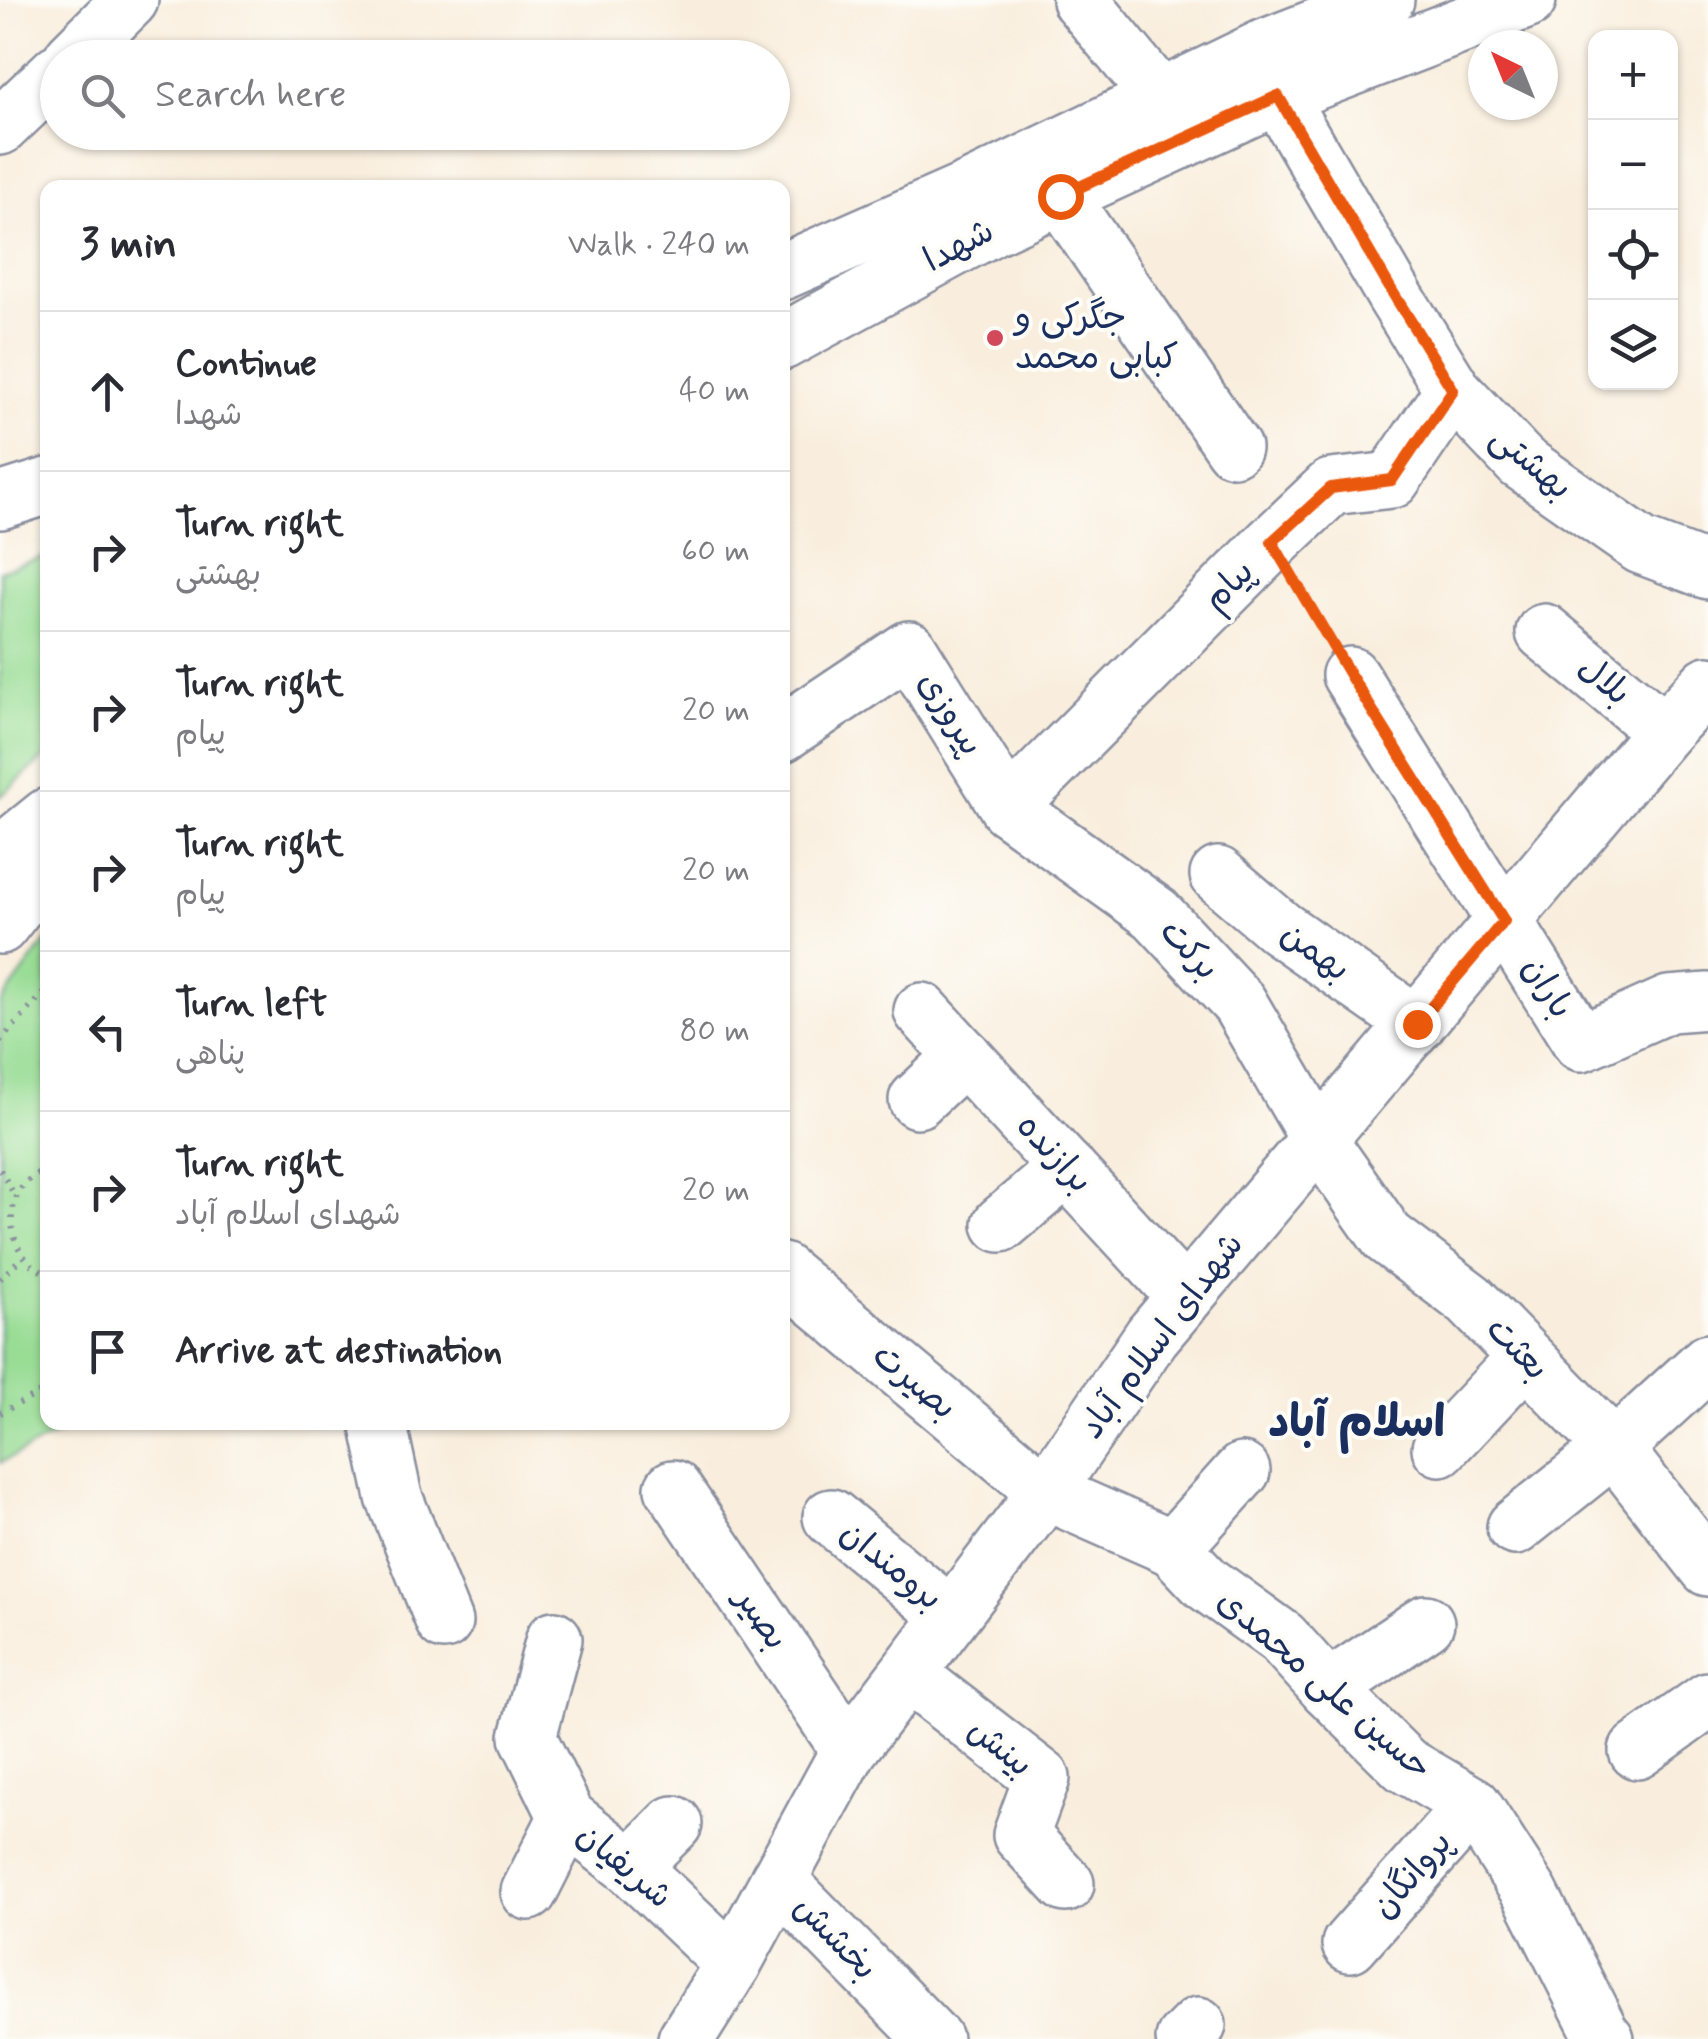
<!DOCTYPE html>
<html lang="en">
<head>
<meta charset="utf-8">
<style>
	body { margin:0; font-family:Mynerve,"Playpen Sans Arabic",sans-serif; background:#f7f7f7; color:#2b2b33 }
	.controls { position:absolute; right:30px; top:30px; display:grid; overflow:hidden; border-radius:20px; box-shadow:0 2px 8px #0004 }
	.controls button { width:90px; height:90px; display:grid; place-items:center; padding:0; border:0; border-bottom:2px solid #e1e1e2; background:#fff; color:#2b2b33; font:50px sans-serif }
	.compass { position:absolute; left:1468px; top:30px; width:90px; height:90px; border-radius:50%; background:#fff; box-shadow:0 2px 8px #0004; rotate:317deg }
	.stop { position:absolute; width:30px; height:30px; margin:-22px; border:8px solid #ea580c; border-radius:50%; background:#fff }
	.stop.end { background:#ea580c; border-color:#fff; box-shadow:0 2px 10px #0008 }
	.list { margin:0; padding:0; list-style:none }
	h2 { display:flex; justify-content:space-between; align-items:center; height:130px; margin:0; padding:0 40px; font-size:42px }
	h2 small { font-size:32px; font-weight:400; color:#7c7c81 }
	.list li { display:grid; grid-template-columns:65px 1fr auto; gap:30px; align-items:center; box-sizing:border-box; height:160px; padding:0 40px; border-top:2px solid #e1e1e2 }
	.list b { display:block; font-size:38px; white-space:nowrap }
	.list p { margin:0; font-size:32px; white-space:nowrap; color:#7c7c81 }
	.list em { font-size:32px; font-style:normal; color:#7c7c81 }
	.icon { flex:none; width:55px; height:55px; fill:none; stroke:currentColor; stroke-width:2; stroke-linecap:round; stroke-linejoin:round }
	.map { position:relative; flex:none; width:1708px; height:2039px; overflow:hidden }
	.search { position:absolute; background:#fff; box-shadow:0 2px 8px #0004; left:40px; top:40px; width:750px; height:110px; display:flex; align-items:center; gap:25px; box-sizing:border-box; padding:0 35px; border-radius:55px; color:#7c7c81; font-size:38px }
	.panel { position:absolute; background:#fff; box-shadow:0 2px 8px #0004; left:40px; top:180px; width:750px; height:1250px; border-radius:20px }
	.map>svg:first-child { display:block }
	.green { fill:#99dd95; stroke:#5a867a; stroke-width:2.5 }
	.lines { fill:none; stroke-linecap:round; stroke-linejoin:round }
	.minor-casing { stroke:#8a8e9e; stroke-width:60 }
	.major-casing { stroke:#8a8e9e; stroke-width:60 }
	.path { stroke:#8a8e9e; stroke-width:6; stroke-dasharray:2.5 8; stroke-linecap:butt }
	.minor { stroke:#fff; stroke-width:55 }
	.major { stroke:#fff; stroke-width:55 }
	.route { stroke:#ea580c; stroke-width:12 }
	.poi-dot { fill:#d1495b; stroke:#fdfcf7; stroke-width:4 }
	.labels { text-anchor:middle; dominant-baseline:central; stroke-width:8; stroke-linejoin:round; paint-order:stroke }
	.street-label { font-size:35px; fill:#1b2f5e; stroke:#fdfcf7 }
	.poi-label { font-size:35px; fill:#1b2f5e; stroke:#fdfcf7; text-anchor:start }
	.district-label { font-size:45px; font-weight:bold; fill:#1b2f5e; stroke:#fdfcf7 }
</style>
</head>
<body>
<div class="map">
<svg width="1708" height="2039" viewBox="0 0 1708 2039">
	<rect width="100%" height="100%" fill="#fdfcf7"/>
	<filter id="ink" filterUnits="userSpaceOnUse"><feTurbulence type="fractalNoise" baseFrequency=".01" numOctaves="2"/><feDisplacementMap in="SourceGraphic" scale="20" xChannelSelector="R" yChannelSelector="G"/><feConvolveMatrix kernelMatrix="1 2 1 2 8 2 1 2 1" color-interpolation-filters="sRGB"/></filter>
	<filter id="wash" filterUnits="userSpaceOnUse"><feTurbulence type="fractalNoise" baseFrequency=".0048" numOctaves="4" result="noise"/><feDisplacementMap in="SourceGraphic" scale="40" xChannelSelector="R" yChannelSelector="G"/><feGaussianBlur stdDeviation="2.25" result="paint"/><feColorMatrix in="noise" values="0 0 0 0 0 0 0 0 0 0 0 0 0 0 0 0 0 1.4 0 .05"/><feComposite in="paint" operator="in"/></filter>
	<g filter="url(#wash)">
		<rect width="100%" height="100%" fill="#f9eedd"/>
		<g class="green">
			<path d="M 47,556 L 47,755 L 0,797 L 0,571 Z"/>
			<path d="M 47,940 L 48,1422 L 79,1423 L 0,1463 L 0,1004 Z"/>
		</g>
	</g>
	<g filter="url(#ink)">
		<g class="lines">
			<g class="minor-casing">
				<g id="minor">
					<path d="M 1080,0 L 1160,97"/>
					<path d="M 72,58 L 130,0"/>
					<path d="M 1278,96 L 1393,293 L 1453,390 L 1521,462 L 1641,546 L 1708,571"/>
					<path d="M 0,127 L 58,72"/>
					<path d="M 1061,197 L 1233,448"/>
					<path d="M 1544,632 L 1664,731"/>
					<path d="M 1350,675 L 1581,1043 L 1669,1004 L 1708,1001"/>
					<path d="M 782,734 L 909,649 L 1008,808 L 1156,914 L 1239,1003 L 1319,1140 L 1387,1237 L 1470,1300 L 1614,1448 L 1708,1568"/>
					<path d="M 1008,808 L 1272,543 L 1331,487 L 1392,480 L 1453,390"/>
					<path d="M 1218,875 L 1280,928 L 1417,1024"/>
					<path d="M 922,1011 L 1185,1297"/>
					<path d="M 917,1100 L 964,1056"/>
					<path d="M 1001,1224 L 1067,1168"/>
					<path d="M 782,1271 L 1046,1492 L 1173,1548 L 1206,1583 L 1282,1638 L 1328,1689 L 1405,1765 L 1473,1805 L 1530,1893 L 1602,2035 L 1606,2039"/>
					<path d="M 378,1422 L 394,1497 L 444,1622"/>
					<path d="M 1440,1448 L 1525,1358"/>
					<path d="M 673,1488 L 849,1750"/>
					<path d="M 831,1517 L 951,1616"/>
					<path d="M 1515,1527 L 1614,1448 L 1708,1362"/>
					<path d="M 1173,1548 L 1242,1471"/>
					<path d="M 554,1639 L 528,1737 L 567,1817 L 631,1867 L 733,1964"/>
					<path d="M 909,1675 L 1042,1778 L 1021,1835 L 1066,1884"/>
					<path d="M 1328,1689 L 1426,1623"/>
					<path d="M 1637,1751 L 1708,1700"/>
					<path d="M 631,1867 L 674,1824"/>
					<path d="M 778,1880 L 934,2039"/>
					<path d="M 529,1892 L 567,1817"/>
					<path d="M 1350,1944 L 1473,1805"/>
					<path d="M 686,2039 L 733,1964 L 849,1750 L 1046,1492 L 1152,1336 L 1664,731 L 1708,684"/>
					<path d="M 1184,2039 L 1198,2025"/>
				</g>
			</g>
			<g class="major-casing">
				<g id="major">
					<path d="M 782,272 L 973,188 L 1263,48 L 1386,0"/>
					<path d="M 782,342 L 993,227 L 1278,96 L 1528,0"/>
					<path d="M 0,501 L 48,486"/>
					<path d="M 0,855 L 48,816"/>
					<path d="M 0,926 L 48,865"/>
				</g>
			</g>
			<g class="path">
				<path d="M 1295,581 L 1329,640"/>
				<path d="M 0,1041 L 48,989"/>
				<path d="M 0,1170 L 14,1194"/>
				<path d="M 48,1170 C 0,1182 0,1256 48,1274"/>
				<path d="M 0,1279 L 20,1259"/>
				<path d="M 0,1413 L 48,1389"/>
			</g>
			<use href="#minor" class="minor"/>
			<use href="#major" class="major"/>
		</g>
	</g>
	<g class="lines" filter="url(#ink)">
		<path class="route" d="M 1060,196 L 1278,96 L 1393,293 L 1453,390 L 1392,480 L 1331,488 L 1272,542 L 1350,675 L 1504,921 L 1417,1024"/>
	</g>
	<circle class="poi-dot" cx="995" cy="338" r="10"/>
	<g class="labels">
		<g class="street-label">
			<text transform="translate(959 246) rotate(-28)">شهدا</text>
			<text transform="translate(1531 463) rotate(40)">بهشتی</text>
			<text transform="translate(1229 586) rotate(-45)">پیام</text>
			<text transform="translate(1604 681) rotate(40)">بلال</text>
			<text transform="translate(950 714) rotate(58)">پیروزی</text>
			<text transform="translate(1189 950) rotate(47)">برکت</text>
			<text transform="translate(1315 952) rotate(36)">بهمن</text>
			<text transform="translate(1547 988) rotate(58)">باران</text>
			<text transform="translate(1054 1154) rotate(47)">برازنده</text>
			<text transform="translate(1162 1336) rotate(-53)">شهدای اسلام آباد</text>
			<text transform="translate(1517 1349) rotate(46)">بعثت</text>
			<text transform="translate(914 1382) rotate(40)">بصیرت</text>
			<text transform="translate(891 1566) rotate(39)">برومندان</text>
			<text transform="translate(761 1619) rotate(56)">بصیر</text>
			<text transform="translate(1324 1685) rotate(41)">حسین علی محمدی</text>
			<text transform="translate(1000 1748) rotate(39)">بینش</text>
			<text transform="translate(624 1866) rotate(40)">شریفیان</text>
			<text transform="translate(1412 1875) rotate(-49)">پروانگان</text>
			<text transform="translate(835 1938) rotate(46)">بخشش</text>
		</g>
		<g class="poi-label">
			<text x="1015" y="318">جگرکی و<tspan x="1015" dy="40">کبابی محمد</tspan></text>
		</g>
		<g class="district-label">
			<text x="1357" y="1423">اسلام آباد</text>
		</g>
	</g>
</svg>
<div class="controls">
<button>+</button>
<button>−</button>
<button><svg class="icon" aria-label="locate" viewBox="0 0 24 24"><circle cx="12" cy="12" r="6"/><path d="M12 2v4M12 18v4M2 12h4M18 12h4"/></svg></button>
<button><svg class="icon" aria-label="layers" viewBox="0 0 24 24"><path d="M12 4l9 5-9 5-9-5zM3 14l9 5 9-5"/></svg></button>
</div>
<svg class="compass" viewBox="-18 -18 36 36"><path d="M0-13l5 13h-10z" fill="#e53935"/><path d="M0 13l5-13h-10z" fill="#7c7c81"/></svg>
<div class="stop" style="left:1060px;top:196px"></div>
<div class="stop end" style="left:1417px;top:1024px"></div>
<div class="search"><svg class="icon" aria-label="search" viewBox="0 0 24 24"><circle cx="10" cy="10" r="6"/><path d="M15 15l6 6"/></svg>Search here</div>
<section class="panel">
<h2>3 min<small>Walk · 240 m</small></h2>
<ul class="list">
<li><svg class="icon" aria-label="ahead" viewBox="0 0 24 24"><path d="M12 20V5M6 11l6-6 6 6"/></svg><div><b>Continue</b><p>شهدا</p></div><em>40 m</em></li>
<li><svg class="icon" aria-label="right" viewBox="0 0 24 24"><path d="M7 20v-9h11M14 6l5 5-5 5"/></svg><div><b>Turn right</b><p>بهشتی</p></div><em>60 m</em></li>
<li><svg class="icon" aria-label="right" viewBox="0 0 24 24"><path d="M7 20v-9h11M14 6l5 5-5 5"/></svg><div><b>Turn right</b><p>پیام</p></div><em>20 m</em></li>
<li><svg class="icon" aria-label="right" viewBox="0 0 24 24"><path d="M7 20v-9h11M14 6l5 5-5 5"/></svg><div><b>Turn right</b><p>پیام</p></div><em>20 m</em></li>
<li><svg class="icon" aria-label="left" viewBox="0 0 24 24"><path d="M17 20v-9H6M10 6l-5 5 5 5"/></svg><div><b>Turn left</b><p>پناهی</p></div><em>80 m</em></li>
<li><svg class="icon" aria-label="right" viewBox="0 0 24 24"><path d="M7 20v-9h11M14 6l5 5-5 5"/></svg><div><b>Turn right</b><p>شهدای اسلام آباد</p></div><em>20 m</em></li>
<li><svg class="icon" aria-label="arrive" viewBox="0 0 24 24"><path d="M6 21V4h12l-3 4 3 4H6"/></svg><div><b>Arrive at destination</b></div></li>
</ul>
</section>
</div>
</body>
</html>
